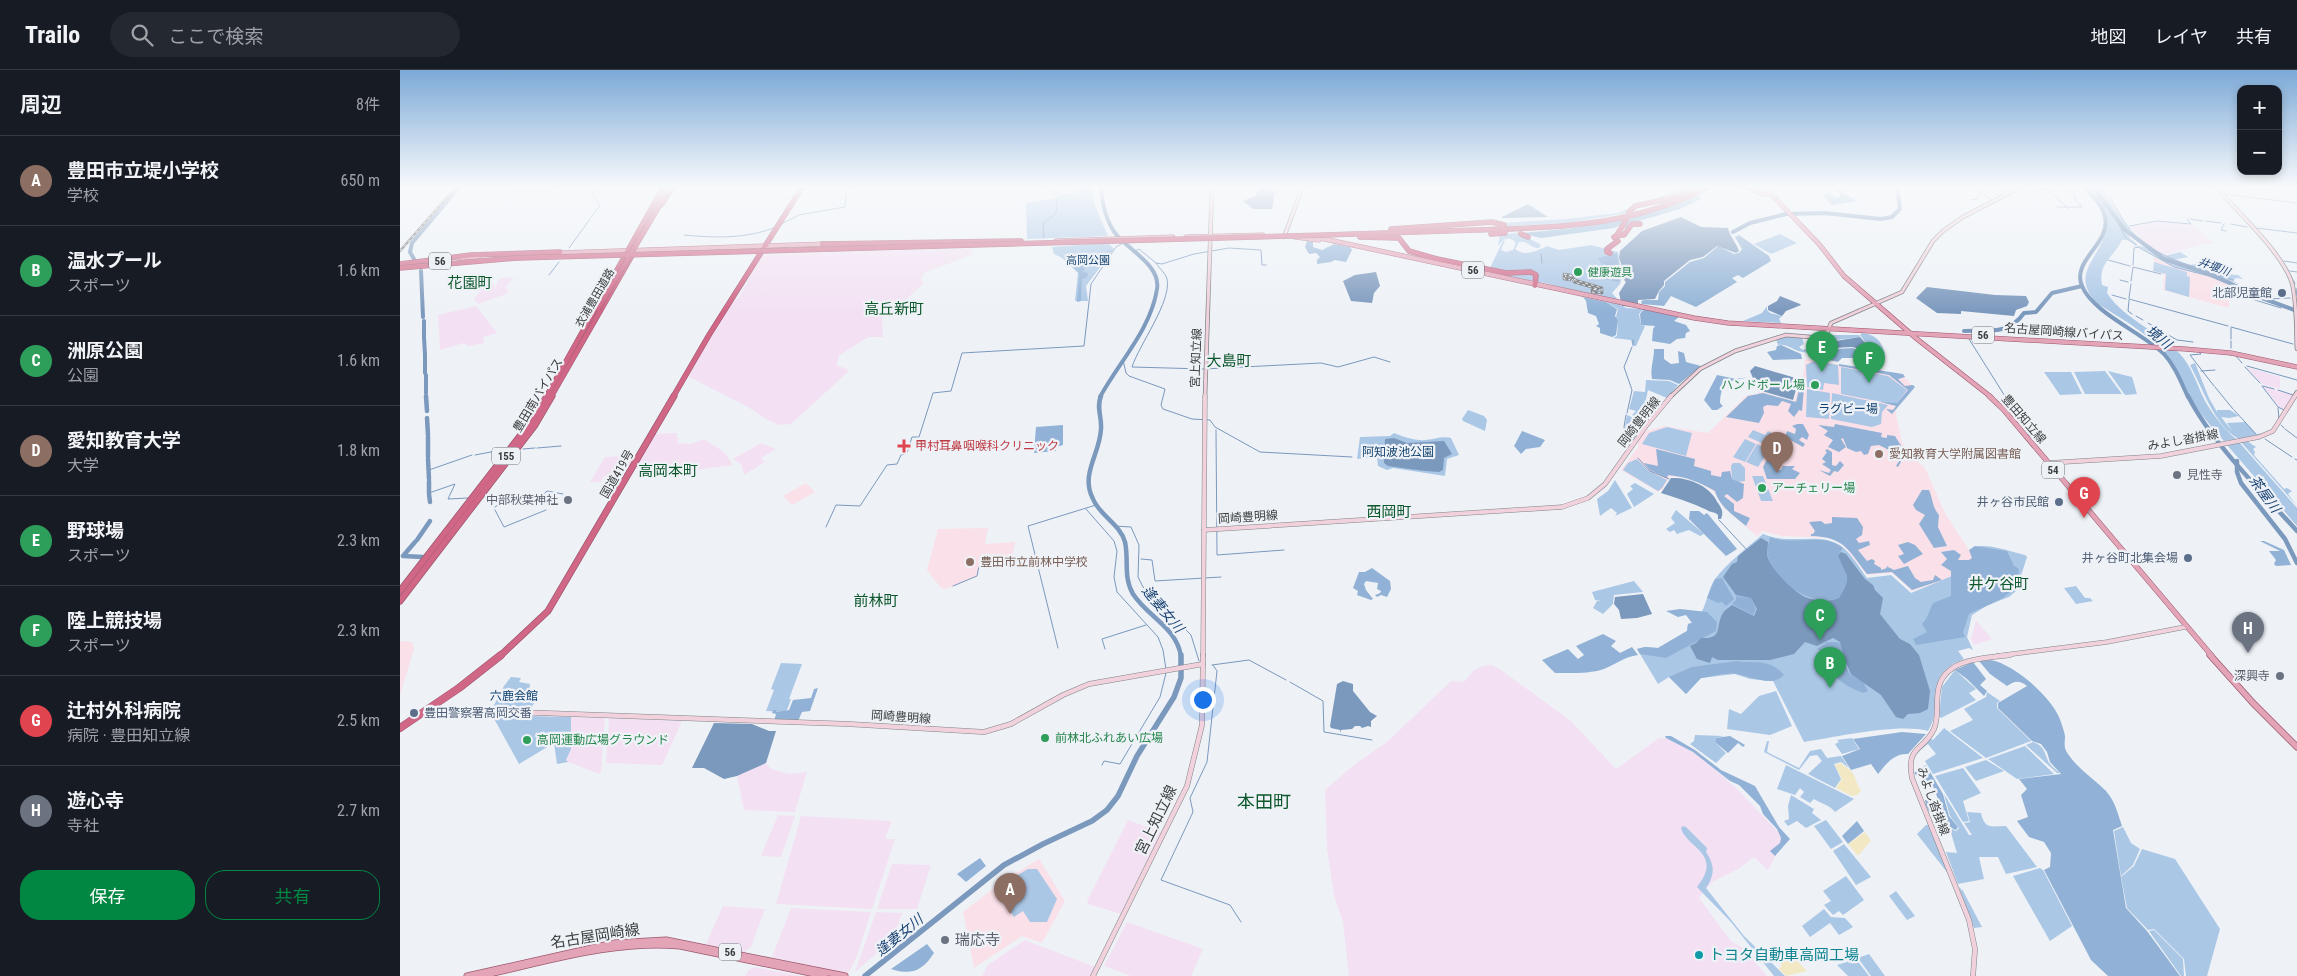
<!DOCTYPE html>
<html lang="ja">
<head>
<meta charset="utf-8">
<style>
	body { margin:0; font-family:"Roboto Condensed","Noto Sans JP",sans-serif; background:#242831; color:#f1f3f6 }
	.controls { position:absolute; right:15px; top:15px; display:grid; overflow:hidden; border-radius:10px; box-shadow:0 2px 8px #0003 }
	.controls button { width:45px; height:45px; display:grid; place-items:center; padding:0; border:0; border-bottom:1px solid #363941; background:#171b24; color:#f1f3f6; font:25px sans-serif }
	.you { position:absolute; left:802px; top:629px; width:18px; height:18px; margin:-12px; border:4px solid #fff; border-radius:50%; background:#1a73e8; box-shadow:0 0 0 8px #1a73e833 }
	.badge { display:grid; place-items:center; width:32px; height:32px; border-radius:50%; background:#018742; color:#fff; font-size:16px; font-weight:700 }
	.pin { position:absolute; translate:-50% -41px; filter:drop-shadow(0 1px 2px #0008) }
	.pin::after { content:''; position:absolute; top:26px; width:18px; height:15px; background:inherit; clip-path:polygon(0 0,100% 0,50% 100%) }
	.list { margin:0; padding:0; list-style:none }
	h2 { display:flex; justify-content:space-between; align-items:center; height:65px; margin:0; padding:0 20px; font-size:21px }
	h2 small { font-size:16px; font-weight:400; color:#9ea1a6 }
	.list li { display:grid; grid-template-columns:32px 1fr auto; gap:15px; align-items:center; box-sizing:border-box; height:90px; padding:0 20px; border-top:1px solid #363941 }
	.list b { display:block; font-size:19px; white-space:nowrap }
	.list p { margin:0; font-size:16px; white-space:nowrap; color:#9ea1a6 }
	.list em { font-size:16px; font-style:normal; color:#9ea1a6 }
	.actions { display:flex; gap:10px; padding:15px 20px }
	.actions a { flex:1; padding:11px 0; border:1px solid #018742; border-radius:20px; text-align:center; font-size:18px; color:#018742 }
	.actions .main { background:#018742; color:#fff }
	.icon { flex:none; width:28px; height:28px; fill:none; stroke:currentColor; stroke-width:2; stroke-linecap:round; stroke-linejoin:round }
	.map { position:relative; flex:none; width:1897px; height:906px; overflow:hidden }
	header { display:flex; align-items:center; gap:30px; box-sizing:border-box; height:70px; padding:0 25px; background:#171b24; border-bottom:1px solid #363941 }
	header strong { font-size:24px }
	nav { display:flex; gap:28px; margin-inline-start:auto; font-size:18px }
	.search { width:350px; height:45px; background:#242831; display:flex; align-items:center; gap:12px; box-sizing:border-box; padding:0 18px; border-radius:28px; color:#9ea1a6; font-size:19px }
	main { display:flex }
	aside { flex:1; background:#171b24 }
	.map>svg:first-child { display:block }
	.industrial { fill:#f3e1f3 }
	.education { fill:#fae0e8 }
	.green { fill:#abc7e6 }
	.forest { fill:#91b2d6 }
	.sand { fill:#f2e8c3 }
	.water { fill:#7b98bd }
	.lines { fill:none; stroke-linecap:round; stroke-linejoin:round }
	.stream { stroke:#7b98bd; stroke-width:1 }
	.river-far2 { stroke:#7b98bd; stroke-width:4 }
	.river-far1 { stroke:#7b98bd; stroke-width:4.5 }
	.river { stroke:#7b98bd; stroke-width:5.5 }
	.highway-tunnel { stroke:#caced2; stroke-width:4.5; stroke-dasharray:4.5 2.5; stroke-linecap:butt }
	.secondary-far2-casing { stroke:#818589; stroke-width:4.5 }
	.secondary-far1-casing { stroke:#818589; stroke-width:5 }
	.secondary-casing { stroke:#818589; stroke-width:5.5 }
	.primary-far2-casing { stroke:#9c586d; stroke-width:5 }
	.primary-far1-casing { stroke:#9c586d; stroke-width:5.5 }
	.primary-casing { stroke:#9c586d; stroke-width:7 }
	.highway-far2-casing { stroke:#9c586d; stroke-width:5.5 }
	.highway-far1-casing { stroke:#9c586d; stroke-width:7 }
	.highway-casing { stroke:#9c586d; stroke-width:8 }
	.secondary-far2 { stroke:#f1d1db; stroke-width:3 }
	.secondary-far1 { stroke:#f1d1db; stroke-width:4 }
	.secondary { stroke:#f1d1db; stroke-width:4.5 }
	.primary-far2 { stroke:#e3a4b7; stroke-width:4 }
	.primary-far1 { stroke:#e3a4b7; stroke-width:4.5 }
	.primary { stroke:#e3a4b7; stroke-width:5.5 }
	.highway-far2 { stroke:#d06787; stroke-width:4.5 }
	.highway-far1 { stroke:#d06787; stroke-width:5.5 }
	.highway { stroke:#d06787; stroke-width:7 }
	.rail-casing { stroke:#686a6c; stroke-width:2.5 }
	.rail { stroke:#eef2f7; stroke-width:1; stroke-dasharray:3; stroke-linecap:butt }
	.highway-bridge-casing { stroke:#9c586d; stroke-width:5.5; stroke-linecap:butt }
	.highway-bridge { stroke:#d06787; stroke-width:4.5 }
	.leisure-dot { fill:#2e9e5b; stroke:#eef2f7; stroke-width:2 }
	.service-dot { fill:#5c6f8a; stroke:#eef2f7; stroke-width:2 }
	.health-dot { fill:#e0444e; stroke:#eef2f7; stroke-width:2 }
	.education-dot { fill:#8d6e63; stroke:#eef2f7; stroke-width:2 }
	.worship-dot { fill:#6b7280; stroke:#eef2f7; stroke-width:2 }
	.culture-dot { fill:#0f9aa8; stroke:#eef2f7; stroke-width:2 }
	.labels { text-anchor:middle; dominant-baseline:central; stroke-width:4.5; stroke-linejoin:round; paint-order:stroke }
	.far-park-label { font-size:11px; fill:#114270; stroke:#eef2f7 }
	.shield { fill:#eef2f7; stroke:#717376; stroke-width:1 }
	.shield-label { font-size:11px; font-weight:bold; fill:#3b3d3e }
	.far-water-label { font-size:11px; font-style:italic; fill:#1b4474; stroke:#eef2f7 }
	.far-leisure-label { font-size:11px; fill:#27864d; stroke:#eef2f7; text-anchor:start }
	.far-street-label { font-size:11px; fill:#3b3d3e; stroke:#eef2f7 }
	.service-label { font-size:12px; fill:#4e5e75; stroke:#eef2f7; text-anchor:end }
	.street-label { font-size:12px; fill:#3b3d3e; stroke:#eef2f7 }
	.leisure-label { font-size:12px; fill:#27864d; stroke:#eef2f7; text-anchor:start }
	.park-label { font-size:12px; fill:#114270; stroke:#eef2f7 }
	.health-label { font-size:12px; fill:#be3a42; stroke:#eef2f7; text-anchor:start }
	.education-label { font-size:12px; fill:#785e54; stroke:#eef2f7; text-anchor:start }
	.worship-label { font-size:12px; fill:#5b616d; stroke:#eef2f7; text-anchor:end }
	.water-label { font-size:14px; font-style:italic; fill:#1b4474; stroke:#eef2f7 }
	.quarter-label { font-size:15px; fill:#0c572b; stroke:#eef2f7 }
	.near-street-label { font-size:15px; fill:#3b3d3e; stroke:#eef2f7 }
	.near-worship-label { font-size:15px; fill:#5b616d; stroke:#eef2f7; text-anchor:start }
	.near-culture-label { font-size:15px; fill:#0d838f; stroke:#eef2f7; text-anchor:start }
	.near-quarter-label { font-size:18px; fill:#0c572b; stroke:#eef2f7 }
</style>
</head>
<body>
<header>
<strong>Trailo</strong>
<div class="search"><svg class="icon" aria-label="search" viewBox="0 0 24 24"><circle cx="10" cy="10" r="6"/><path d="M15 15l6 6"/></svg>ここで検索</div>
<nav><a>地図</a><a>レイヤ</a><a>共有</a></nav>
</header>
<main>
<aside>
<h2>周辺<small>8件</small></h2>
<ul class="list">
<li><span class="badge" style="background:#8d6e63">A</span><div><b>豊田市立堤小学校</b><p>学校</p></div><em>650 m</em></li>
<li><span class="badge" style="background:#2e9e5b">B</span><div><b>温水プール</b><p>スポーツ</p></div><em>1.6 km</em></li>
<li><span class="badge" style="background:#2e9e5b">C</span><div><b>洲原公園</b><p>公園</p></div><em>1.6 km</em></li>
<li><span class="badge" style="background:#8d6e63">D</span><div><b>愛知教育大学</b><p>大学</p></div><em>1.8 km</em></li>
<li><span class="badge" style="background:#2e9e5b">E</span><div><b>野球場</b><p>スポーツ</p></div><em>2.3 km</em></li>
<li><span class="badge" style="background:#2e9e5b">F</span><div><b>陸上競技場</b><p>スポーツ</p></div><em>2.3 km</em></li>
<li><span class="badge" style="background:#e0444e">G</span><div><b>辻村外科病院</b><p>病院 · 豊田知立線</p></div><em>2.5 km</em></li>
<li><span class="badge" style="background:#6b7280">H</span><div><b>遊心寺</b><p>寺社</p></div><em>2.7 km</em></li>
</ul>
<div class="actions"><a class="main">保存</a><a>共有</a></div>
</aside>
<div class="map">
<svg width="1897" height="906" viewBox="0 0 1897 906">
	<rect width="100%" height="100%" fill="#eef2f7"/>
	<g class="industrial">
		<path d="M 118,116 L 156,116 L 153,121 L 113,125 L 115,119 Z"/>
		<path d="M 1758,152 L 1792,154 L 1814,174 L 1803,174 L 1764,185 L 1743,171 L 1731,157 Z"/>
		<path d="M 573,178 L 571,185 L 524,203 L 521,210 L 524,213 L 499,236 L 494,246 L 482,248 L 483,267 L 468,267 L 437,287 L 439,288 L 436,295 L 449,300 L 448,302 L 391,354 L 379,355 L 364,348 L 348,337 L 289,307 L 303,279 L 332,233 L 339,227 L 362,185 Z"/>
		<path d="M 114,207 L 106,217 L 109,223 L 78,234 L 74,229 L 85,215 L 94,214 L 94,221 L 99,208 Z"/>
		<path d="M 76,236 L 97,263 L 83,267 L 84,273 L 68,276 L 64,273 L 40,280 L 38,245 Z"/>
		<path d="M 1846,297 L 1880,307 L 1880,319 L 1862,314 Z"/>
		<path d="M 1863,316 L 1893,325 L 1885,340 L 1879,337 Z"/>
		<path d="M 277,363 L 277,368 L 279,368 L 277,373 L 291,374 L 304,369 L 324,382 L 333,395 L 249,406 L 242,399 L 243,394 L 237,394 L 254,364 Z"/>
		<path d="M 361,373 L 376,379 L 361,388 L 365,392 L 344,405 L 341,394 L 333,389 Z"/>
		<path d="M 239,385 L 229,403 L 204,406 L 201,412 L 190,412 L 205,387 Z"/>
		<path d="M 1576,550 L 1592,569 L 1574,575 L 1571,569 Z"/>
		<path d="M 1091,595 L 1098,598 L 1170,650 L 1216,699 L 1259,668 L 1271,669 L 1302,688 L 1338,720 L 1385,769 L 1368,800 L 1354,787 L 1340,798 L 1312,812 L 1299,828 L 1331,871 L 1343,878 L 1367,906 L 949,906 L 943,852 L 934,826 L 927,779 L 925,720 L 955,694 L 987,672 L 1051,611 L 1064,612 L 1074,600 L 1083,596 Z"/>
		<path d="M 171,647 L 205,648 L 201,702 L 199,704 L 166,691 L 171,679 Z"/>
		<path d="M 209,648 L 282,651 L 262,695 L 206,693 Z"/>
		<path d="M 366,693 L 369,697 L 375,700 L 389,704 L 407,702 L 395,742 L 344,740 L 337,706 Z"/>
		<path d="M 378,745 L 395,746 L 381,787 L 361,786 Z"/>
		<path d="M 401,746 L 492,751 L 485,769 L 495,769 L 472,839 L 376,834 Z"/>
		<path d="M 728,750 L 761,762 L 721,844 L 688,834 L 687,831 Z"/>
		<path d="M 492,794 L 531,795 L 517,839 L 477,839 Z"/>
		<path d="M 323,836 L 365,839 L 351,877 L 344,882 L 306,874 Z"/>
		<path d="M 391,838 L 471,842 L 457,886 L 448,904 L 372,887 Z"/>
		<path d="M 476,842 L 502,843 L 493,869 L 455,902 Z"/>
		<path d="M 727,852 L 803,879 L 791,906 L 731,906 L 704,896 Z"/>
		<path d="M 625,870 L 695,897 L 691,906 L 582,906 L 588,895 Z"/>
		<path d="M 354,897 L 400,906 L 345,906 L 348,901 Z"/>
	</g>
	<g class="education">
		<path d="M 1754,187 L 1773,197 L 1809,206 L 1833,217 L 1829,223 L 1829,238 L 1763,220 L 1764,204 L 1753,201 Z"/>
		<path d="M 1405,289 L 1502,305 L 1514,317 L 1495,340 L 1502,372 L 1510,385 L 1525,398 L 1545,443 L 1578,494 L 1544,510 L 1512,521 L 1492,503 L 1467,505 L 1444,476 L 1431,468 L 1381,466 L 1362,461 L 1357,466 L 1324,438 L 1314,422 L 1299,412 L 1285,408 L 1270,406 L 1263,419 L 1258,422 L 1221,400 L 1238,377 L 1237,371 L 1244,362 L 1264,356 L 1308,363 L 1347,325 L 1358,324 L 1359,321 L 1394,331 L 1401,307 L 1403,306 Z"/>
		<path d="M 406,413 L 415,422 L 392,435 L 383,426 Z"/>
		<path d="M 588,458 L 585,474 L 615,472 L 611,495 L 579,496 L 577,506 L 545,519 L 541,518 L 527,500 L 538,459 Z"/>
		<path d="M 0,571 L 12,572 L 14,579 L 0,625 Z"/>
		<path d="M 639,789 L 665,831 L 642,873 L 622,866 L 574,898 L 563,842 L 603,811 Z"/>
	</g>
	<g class="green">
		<path d="M 685,116 L 693,116 L 694,134 L 708,166 L 627,169 L 626,133 L 676,125 Z"/>
		<path d="M 1686,116 L 1691,116 L 1695,120 L 1693,122 L 1697,123 L 1729,166 L 1730,168 L 1724,163 L 1738,175 L 1733,177 L 1736,175 L 1729,170 L 1722,170 C 1713,188 1698,193 1702,215 L 1708,217 L 1707,223 C 1725,250 1758,261 1780,284 C 1792,297 1797,315 1805,331 C 1813,345 1824,359 1836,369 L 1824,371 C 1813,359 1802,346 1793,332 C 1783,315 1778,299 1766,284 C 1750,265 1719,247 1698,234 C 1662,199 1716,181 1705,144 C 1703,134 1694,126 1688,118 L 1690,118 Z"/>
		<path d="M 1693,116 L 1699,116 L 1732,163 L 1765,186 L 1780,182 L 1788,187 L 1773,190 C 1782,195 1791,196 1801,193 L 1805,195 L 1799,198 L 1815,203 L 1838,205 L 1843,209 L 1836,208 L 1833,211 L 1840,214 L 1821,208 L 1832,213 L 1834,217 L 1809,206 L 1774,197 L 1738,176 L 1744,177 L 1773,194 L 1804,202 L 1770,192 L 1733,168 Z"/>
		<path d="M 1281,119 L 1291,119 L 1237,135 L 1228,143 L 1167,153 L 1107,156 L 1101,153 L 1166,149 L 1217,143 Z"/>
		<path d="M 1120,163 L 1141,175 L 1139,178 C 1131,179 1128,170 1119,172 L 1115,179 C 1124,187 1137,181 1147,176 L 1159,180 L 1191,175 L 1218,182 L 1222,207 L 1220,214 L 1212,223 L 1220,232 L 1145,213 L 1090,203 L 1089,200 L 1103,171 L 1105,170 L 1101,180 L 1106,182 L 1113,180 L 1116,173 L 1113,170 C 1105,167 1103,170 1098,176 L 1100,164 Z"/>
		<path d="M 1380,164 L 1397,173 L 1371,184 L 1354,174 Z"/>
		<path d="M 708,173 L 714,179 L 686,216 L 688,231 L 675,231 L 678,203 L 662,188 L 654,184 L 652,177 Z"/>
		<path d="M 1754,192 L 1787,202 L 1787,206 L 1790,207 L 1789,227 L 1765,220 L 1766,204 L 1753,201 Z"/>
		<path d="M 1206,232 L 1219,234 L 1226,238 L 1243,239 L 1239,244 L 1241,255 L 1245,256 L 1236,276 L 1233,276 L 1231,270 L 1213,268 L 1217,266 L 1218,250 L 1216,247 L 1218,239 Z"/>
		<path d="M 1367,236 L 1367,240 L 1370,243 L 1382,246 L 1379,249 L 1381,253 L 1343,251 L 1362,243 Z"/>
		<path d="M 1462,263 C 1475,264 1482,271 1485,284 L 1480,285 L 1468,282 L 1470,279 L 1460,265 Z"/>
		<path d="M 1430,265 L 1459,265 L 1460,267 L 1428,271 L 1427,274 L 1432,278 L 1422,279 L 1422,288 L 1424,290 L 1417,289 L 1417,281 C 1395,287 1392,273 1378,275 L 1376,269 L 1389,266 L 1402,267 L 1404,274 L 1399,277 L 1403,280 L 1416,275 L 1416,270 L 1424,270 Z"/>
		<path d="M 1414,291 L 1438,295 L 1439,315 L 1424,313 L 1423,320 L 1407,317 L 1406,295 Z"/>
		<path d="M 1795,293 L 1809,328 L 1817,342 L 1817,340 L 1830,340 L 1839,346 L 1829,348 L 1821,347 L 1832,361 L 1827,353 L 1845,352 L 1856,364 L 1866,363 L 1839,369 C 1814,356 1802,316 1790,295 Z"/>
		<path d="M 1441,297 L 1488,306 L 1507,320 L 1497,333 L 1492,334 L 1441,324 Z"/>
		<path d="M 1705,301 L 1722,324 L 1685,324 L 1674,302 Z"/>
		<path d="M 1708,301 L 1732,307 L 1737,324 L 1725,325 Z"/>
		<path d="M 1644,302 L 1671,302 L 1682,324 L 1660,325 Z"/>
		<path d="M 1246,310 L 1269,311 L 1278,315 L 1267,328 L 1248,320 L 1245,334 L 1257,340 L 1247,352 L 1232,345 L 1236,341 L 1229,339 L 1234,321 L 1245,322 Z"/>
		<path d="M 1407,319 L 1430,323 L 1429,349 L 1406,347 Z"/>
		<path d="M 1432,323 L 1488,335 L 1482,342 L 1481,354 L 1472,357 L 1431,349 Z"/>
		<path d="M 1068,340 L 1084,346 L 1087,350 L 1085,361 L 1063,351 L 1062,349 Z"/>
		<path d="M 1227,345 L 1246,354 L 1230,374 L 1225,357 Z"/>
		<path d="M 1267,357 L 1292,363 L 1286,386 L 1242,374 L 1249,363 Z"/>
		<path d="M 1353,360 L 1365,365 L 1368,361 L 1378,366 L 1371,377 L 1348,367 Z"/>
		<path d="M 994,363 C 1004,367 1015,371 1026,370 C 1038,369 1038,366 1051,368 L 1059,385 L 1047,389 L 1045,406 L 993,398 L 987,400 L 978,396 L 977,386 L 957,389 L 960,367 L 990,366 Z"/>
		<path d="M 1345,369 L 1356,374 L 1345,392 L 1333,387 Z"/>
		<path d="M 1847,371 L 1856,377 L 1853,379 L 1855,382 L 1854,385 L 1884,419 L 1887,418 L 1892,421 L 1888,424 L 1897,436 L 1841,372 Z"/>
		<path d="M 1839,372 L 1897,438 L 1897,456 L 1827,375 Z"/>
		<path d="M 1357,374 L 1369,380 L 1358,397 L 1346,392 Z"/>
		<path d="M 1237,389 L 1249,401 L 1267,410 L 1262,418 L 1258,421 L 1223,400 L 1228,393 Z"/>
		<path d="M 1333,393 L 1340,393 L 1345,398 L 1345,411 L 1338,412 L 1332,409 L 1331,396 Z"/>
		<path d="M 1352,406 L 1363,406 L 1373,431 L 1361,431 Z"/>
		<path d="M 1215,410 L 1232,438 L 1215,446 L 1217,443 L 1211,438 L 1200,446 L 1197,429 L 1208,421 Z"/>
		<path d="M 1235,413 L 1254,424 L 1234,437 L 1227,424 L 1233,419 L 1230,416 Z"/>
		<path d="M 1276,440 L 1304,464 L 1300,466 L 1289,460 L 1277,464 L 1274,460 L 1270,462 L 1266,459 L 1275,453 L 1271,448 Z"/>
		<path d="M 1363,464 C 1388,475 1417,463 1436,473 C 1449,479 1459,497 1467,508 L 1491,505 L 1511,523 L 1581,494 L 1573,478 C 1586,472 1610,482 1625,485 L 1627,487 L 1616,521 L 1609,527 L 1588,535 L 1572,545 L 1567,567 L 1573,580 L 1569,578 L 1558,581 L 1564,589 C 1519,606 1546,635 1528,661 C 1498,653 1437,667 1404,672 L 1373,611 L 1350,609 L 1335,604 L 1301,608 L 1286,624 L 1269,607 L 1258,614 L 1237,579 L 1245,577 L 1258,578 L 1287,561 L 1288,554 C 1306,550 1306,521 1315,509 C 1329,491 1346,479 1363,464 Z"/>
		<path d="M 1234,511 L 1243,522 L 1214,525 L 1213,534 L 1203,544 L 1193,538 L 1197,531 L 1201,531 L 1195,530 L 1192,522 Z"/>
		<path d="M 1676,516 L 1685,528 L 1690,528 L 1693,531 L 1676,534 L 1664,518 Z"/>
		<path d="M 381,593 L 402,594 L 389,629 L 391,629 L 387,640 L 383,642 L 366,641 L 374,620 L 371,619 Z"/>
		<path d="M 1555,600 L 1576,619 L 1569,623 L 1576,630 L 1541,648 L 1539,646 L 1542,617 Z"/>
		<path d="M 111,607 L 121,608 L 119,612 L 130,614 L 129,627 L 137,629 L 129,641 L 92,639 L 104,616 Z"/>
		<path d="M 1376,621 L 1392,656 L 1370,665 L 1327,659 L 1329,639 L 1341,644 L 1359,626 Z"/>
		<path d="M 1587,622 L 1600,631 L 1597,633 L 1597,638 L 1631,671 L 1586,688 L 1550,661 L 1573,650 L 1564,639 L 1586,627 Z"/>
		<path d="M 92,645 L 171,647 L 171,679 L 166,690 L 168,692 L 157,694 L 154,673 L 119,694 Z"/>
		<path d="M 1544,658 L 1583,688 L 1533,704 L 1525,691 L 1536,684 L 1528,674 L 1519,681 L 1518,678 L 1530,668 L 1533,670 Z"/>
		<path d="M 1295,665 L 1324,666 L 1316,668 L 1315,672 L 1326,683 L 1316,693 L 1290,674 L 1294,671 Z"/>
		<path d="M 1452,668 L 1459,679 L 1442,684 L 1435,674 L 1439,672 L 1437,670 Z"/>
		<path d="M 1367,671 L 1369,671 L 1367,682 L 1399,698 L 1410,681 L 1421,679 L 1427,688 L 1441,686 L 1449,698 L 1441,692 L 1434,694 L 1441,709 L 1435,718 L 1408,704 L 1422,691 L 1417,685 L 1410,686 L 1399,700 L 1364,682 Z"/>
		<path d="M 1633,672 C 1644,676 1644,681 1648,691 C 1650,695 1656,700 1660,703 L 1657,703 L 1626,675 Z"/>
		<path d="M 1625,676 L 1654,704 L 1617,709 L 1588,689 Z"/>
		<path d="M 1586,690 L 1604,701 L 1576,711 L 1565,697 Z"/>
		<path d="M 1386,695 L 1454,729 L 1435,742 C 1430,735 1422,734 1414,729 L 1410,733 L 1400,727 L 1404,722 L 1400,718 L 1395,725 L 1377,719 Z"/>
		<path d="M 1563,698 L 1581,723 L 1563,731 L 1569,751 L 1563,752 L 1535,706 Z"/>
		<path d="M 1544,724 L 1569,765 L 1572,765 L 1564,753 L 1570,752 L 1567,742 L 1581,743 C 1585,760 1591,756 1606,756 L 1637,797 L 1606,804 L 1598,787 L 1579,787 L 1584,809 L 1558,814 L 1546,782 L 1557,783 L 1551,763 L 1547,761 L 1547,756 L 1556,761 L 1559,758 L 1550,746 Z"/>
		<path d="M 1391,725 L 1414,739 L 1412,743 L 1421,750 L 1406,758 L 1397,751 L 1388,756 L 1384,751 L 1389,749 L 1388,736 Z"/>
		<path d="M 1426,750 L 1443,772 L 1431,779 L 1414,756 Z"/>
		<path d="M 1526,755 L 1528,755 L 1550,806 L 1517,764 Z"/>
		<path d="M 1283,756 L 1286,757 L 1307,778 L 1306,782 C 1315,795 1315,805 1306,818 L 1344,866 L 1385,906 L 1374,906 L 1331,852 L 1297,817 C 1324,783 1286,778 1281,758 Z"/>
		<path d="M 1723,757 L 1731,773 L 1740,779 L 1733,795 L 1721,806 L 1714,761 Z"/>
		<path d="M 1444,774 L 1471,807 L 1456,815 L 1433,781 Z"/>
		<path d="M 1742,779 L 1775,789 L 1820,859 L 1807,906 L 1786,906 L 1784,889 L 1754,859 L 1748,860 L 1727,838 L 1721,807 L 1734,796 Z"/>
		<path d="M 1640,798 L 1643,800 L 1672,856 L 1650,871 L 1613,806 Z"/>
		<path d="M 628,799 L 637,799 L 657,829 L 647,852 L 630,852 L 623,841 L 614,847 L 599,827 L 609,819 L 611,809 Z"/>
		<path d="M 1446,806 L 1464,830 L 1443,845 L 1439,841 L 1433,845 L 1424,835 L 1431,831 L 1423,821 Z"/>
		<path d="M 1559,817 L 1563,821 L 1582,857 L 1574,858 Z"/>
		<path d="M 1496,821 L 1515,846 L 1507,850 L 1489,826 Z"/>
		<path d="M 1424,839 L 1431,847 L 1445,848 L 1453,857 L 1439,865 L 1430,853 L 1410,867 L 1402,856 Z"/>
		<path d="M 1754,860 L 1783,889 L 1784,906 L 1781,906 L 1749,861 Z"/>
		<path d="M 1469,884 L 1485,906 L 1471,906 L 1458,888 Z"/>
		<path d="M 1456,889 L 1469,906 L 1448,906 L 1437,895 Z"/>
	</g>
	<g class="forest">
		<path d="M 1433,116 L 1457,131 L 1432,135 L 1423,125 L 1428,122 L 1436,128 L 1440,127 L 1440,124 Z"/>
		<path d="M 1299,124 L 1301,129 L 1280,139 L 1232,153 L 1226,158 L 1221,155 L 1214,158 L 1141,168 L 1120,163 C 1181,158 1244,152 1299,124 Z"/>
		<path d="M 1339,165 L 1369,186 L 1371,191 L 1343,208 L 1338,205 L 1332,208 L 1337,212 L 1296,237 L 1271,226 L 1264,236 L 1242,234 L 1241,232 L 1243,230 L 1258,230 L 1259,222 L 1265,216 L 1265,212 L 1290,192 L 1304,188 L 1318,176 L 1334,184 L 1339,183 L 1342,179 L 1335,167 Z"/>
		<path d="M 907,171 L 913,172 L 913,177 L 922,180 L 934,174 L 950,177 L 952,180 L 946,192 L 935,190 L 931,192 L 917,194 L 917,190 L 920,187 L 916,183 L 909,184 L 905,177 Z"/>
		<path d="M 712,180 L 703,193 L 686,196 L 683,202 L 688,203 L 687,207 L 682,209 L 681,231 L 677,232 L 679,203 L 673,197 Z"/>
		<path d="M 1217,183 L 1220,207 L 1219,212 L 1210,210 L 1210,201 L 1209,210 L 1190,206 L 1197,197 L 1202,195 L 1198,188 Z"/>
		<path d="M 1183,227 L 1206,232 L 1217,239 L 1215,246 L 1218,250 L 1216,265 L 1212,267 L 1200,263 L 1200,258 L 1196,256 L 1199,254 L 1196,246 L 1188,243 L 1186,231 Z"/>
		<path d="M 1244,239 L 1279,247 L 1274,251 L 1286,255 L 1290,261 L 1286,263 L 1285,268 L 1277,269 L 1270,274 L 1252,271 L 1253,259 L 1255,256 L 1241,255 L 1240,244 Z"/>
		<path d="M 1381,275 L 1401,284 L 1402,289 L 1373,290 L 1367,282 L 1376,280 L 1377,276 Z"/>
		<path d="M 1452,278 L 1479,286 L 1481,289 L 1473,294 L 1454,288 L 1442,288 L 1438,292 L 1422,288 L 1422,280 Z"/>
		<path d="M 1254,279 L 1264,279 L 1264,289 L 1271,294 L 1279,293 L 1278,281 L 1284,283 L 1286,292 L 1301,296 L 1279,314 L 1270,310 L 1252,309 C 1250,298 1254,290 1254,279 Z"/>
		<path d="M 1439,294 L 1503,304 L 1505,307 L 1498,309 L 1505,316 L 1513,315 L 1515,317 L 1492,344 L 1486,339 L 1493,340 L 1496,336 L 1480,332 L 1497,333 L 1508,320 L 1489,305 L 1439,296 Z"/>
		<path d="M 1317,305 L 1336,309 L 1349,307 C 1329,312 1321,310 1320,333 L 1323,336 L 1317,340 L 1312,340 L 1304,330 Z"/>
		<path d="M 1405,307 L 1402,341 L 1399,340 L 1394,347 L 1388,341 L 1391,334 L 1382,331 L 1378,336 L 1367,335 L 1363,337 L 1364,343 L 1359,353 L 1326,347 L 1348,326 L 1363,323 L 1396,332 L 1402,308 Z"/>
		<path d="M 1397,354 L 1403,354 L 1409,365 L 1407,370 L 1402,367 L 1399,370 L 1405,374 L 1403,377 L 1385,367 L 1387,361 L 1395,364 L 1396,359 L 1392,356 Z"/>
		<path d="M 1435,354 L 1482,363 L 1481,367 L 1487,368 L 1487,365 L 1495,366 C 1504,381 1508,382 1498,397 L 1496,396 L 1501,388 L 1499,377 L 1494,376 L 1491,381 L 1479,375 L 1471,376 L 1468,384 L 1464,385 L 1461,381 L 1456,382 L 1447,378 L 1443,368 L 1441,369 L 1446,377 L 1439,382 L 1428,377 L 1433,370 L 1424,365 L 1428,361 L 1418,355 L 1434,357 Z"/>
		<path d="M 663,355 L 663,375 L 656,377 L 656,381 L 634,383 L 636,357 Z"/>
		<path d="M 1122,361 L 1145,370 L 1140,377 L 1126,379 L 1121,384 L 1114,376 Z"/>
		<path d="M 1256,379 L 1295,389 L 1294,396 L 1311,401 L 1311,405 L 1321,407 L 1322,402 L 1330,401 L 1332,409 L 1344,414 L 1343,428 L 1337,432 L 1327,424 L 1324,426 L 1334,434 L 1334,441 L 1350,448 L 1346,456 C 1334,446 1319,436 1315,421 C 1299,412 1287,407 1268,405 L 1267,408 L 1250,400 L 1244,393 L 1258,396 Z"/>
		<path d="M 1427,379 L 1432,382 L 1432,395 L 1436,396 L 1440,391 L 1444,395 L 1438,402 L 1434,401 L 1430,406 L 1419,400 L 1429,403 L 1431,400 L 1422,394 L 1426,392 L 1422,389 L 1427,382 L 1425,381 Z"/>
		<path d="M 1369,386 L 1374,388 L 1377,400 L 1381,400 L 1383,396 L 1395,396 L 1392,399 L 1400,403 L 1395,409 L 1367,409 L 1363,397 Z"/>
		<path d="M 1522,420 L 1529,420 C 1533,429 1532,437 1539,445 L 1538,457 L 1547,476 L 1534,478 L 1519,454 L 1525,445 L 1516,440 L 1513,435 Z"/>
		<path d="M 1290,441 L 1299,441 L 1304,445 L 1307,443 L 1337,479 L 1326,486 L 1289,449 Z"/>
		<path d="M 1432,447 L 1457,448 L 1463,457 L 1462,465 L 1456,469 L 1459,473 L 1469,471 L 1470,475 L 1458,480 L 1467,491 L 1472,489 L 1475,491 L 1474,494 L 1481,498 L 1481,500 L 1487,498 L 1486,496 L 1494,500 L 1508,496 L 1515,508 L 1521,512 L 1533,510 L 1535,505 L 1542,510 L 1512,520 L 1492,502 L 1467,504 C 1448,480 1445,467 1411,466 L 1411,464 L 1413,464 L 1415,461 L 1409,452 L 1421,451 L 1425,454 L 1432,453 Z"/>
		<path d="M 1370,467 C 1393,477 1422,461 1443,478 L 1438,485 C 1445,509 1454,503 1439,528 C 1411,537 1377,514 1368,486 C 1366,481 1369,473 1370,467 Z"/>
		<path d="M 1860,471 L 1864,471 L 1884,480 L 1891,495 L 1876,496 L 1874,494 L 1876,490 L 1869,481 L 1880,481 Z"/>
		<path d="M 1508,472 L 1515,475 L 1523,484 L 1504,494 L 1498,486 L 1504,484 L 1498,475 Z"/>
		<path d="M 1575,476 L 1607,481 L 1614,496 L 1619,499 C 1619,504 1618,510 1616,514 C 1609,530 1583,536 1569,544 L 1563,562 L 1565,567 L 1516,575 L 1513,569 L 1527,562 L 1522,554 L 1526,549 L 1533,533 L 1551,526 L 1551,501 L 1541,495 L 1547,489 L 1541,482 L 1554,480 L 1561,485 L 1558,490 L 1569,490 L 1572,488 L 1569,480 Z"/>
		<path d="M 972,498 L 990,511 L 991,519 L 987,527 L 981,525 L 977,527 L 975,525 L 980,523 L 981,521 L 977,519 L 978,513 L 966,511 L 964,514 L 966,520 L 973,529 L 971,530 L 957,525 L 958,521 L 953,518 L 959,502 L 965,502 Z"/>
		<path d="M 1322,508 L 1334,529 L 1326,536 L 1322,532 L 1318,533 L 1307,528 L 1315,509 Z"/>
		<path d="M 1336,526 L 1351,528 L 1356,539 L 1353,545 L 1332,534 L 1336,530 Z"/>
		<path d="M 1280,539 L 1307,542 L 1317,552 L 1316,561 L 1266,588 L 1240,584 L 1237,579 L 1245,577 L 1258,578 L 1287,561 L 1288,554 L 1292,553 L 1286,545 L 1278,547 L 1266,541 Z"/>
		<path d="M 1203,564 L 1216,571 L 1211,576 L 1220,583 L 1232,577 L 1238,585 C 1224,587 1216,594 1204,599 C 1189,604 1171,603 1155,603 L 1142,590 L 1168,579 L 1178,589 L 1184,585 L 1176,576 Z"/>
		<path d="M 1427,572 L 1438,572 L 1443,576 L 1443,592 L 1450,604 L 1462,610 L 1468,621 L 1463,623 C 1453,619 1437,612 1433,601 L 1437,597 L 1434,590 L 1417,579 Z"/>
		<path d="M 1590,590 C 1613,593 1650,626 1659,647 C 1661,652 1664,660 1665,666 C 1665,673 1663,677 1668,684 C 1678,699 1693,708 1706,721 C 1715,731 1718,744 1722,756 L 1713,760 L 1726,838 L 1747,861 L 1780,906 L 1708,906 L 1691,890 L 1644,800 L 1650,797 L 1651,783 L 1644,772 L 1629,767 L 1617,751 L 1628,747 L 1621,725 L 1627,719 L 1619,709 L 1661,704 L 1650,692 L 1647,682 L 1641,674 L 1632,671 L 1598,638 L 1598,633 L 1627,616 C 1619,610 1615,611 1607,616 L 1590,604 L 1579,591 Z"/>
		<path d="M 1337,591 C 1357,594 1369,588 1384,605 C 1371,618 1351,606 1336,604 C 1325,602 1311,607 1301,608 L 1286,624 L 1269,607 L 1292,597 Z"/>
		<path d="M 1573,592 L 1586,609 L 1580,615 L 1587,621 L 1584,626 L 1567,609 L 1555,600 Z"/>
		<path d="M 418,618 L 410,641 L 402,642 L 398,651 L 374,651 L 376,644 L 372,643 L 373,640 L 377,640 L 376,642 L 389,640 L 393,630 L 411,628 L 414,619 Z"/>
		<path d="M 1502,662 L 1526,664 L 1508,684 C 1494,683 1486,694 1478,704 L 1471,694 L 1451,700 L 1442,686 L 1460,679 L 1453,669 Z"/>
		<path d="M 1265,666 L 1271,666 L 1295,680 L 1321,700 L 1355,716 L 1379,757 L 1390,769 L 1375,786 L 1370,781 L 1380,773 L 1381,768 L 1377,759 L 1363,744 L 1360,736 L 1339,715 L 1330,711 L 1293,682 L 1266,668 Z"/>
		<path d="M 1330,666 L 1345,675 L 1343,677 L 1338,673 L 1328,683 L 1315,672 L 1316,668 Z"/>
		<path d="M 1526,695 L 1543,724 L 1549,746 L 1558,757 L 1556,760 C 1543,754 1526,746 1525,730 L 1538,729 L 1532,714 L 1527,714 L 1522,703 L 1517,706 L 1514,703 Z"/>
		<path d="M 1457,751 L 1464,761 L 1448,774 L 1442,766 Z"/>
		<path d="M 580,788 L 586,796 L 566,812 L 557,804 Z"/>
		<path d="M 527,874 L 534,883 C 523,900 512,906 491,899 Z"/>
	</g>
	<g class="sand">
		<path d="M 1441,693 C 1444,697 1448,697 1451,701 C 1456,706 1456,714 1461,720 L 1458,725 L 1452,726 L 1436,718 L 1442,709 L 1435,695 Z"/>
		<path d="M 1465,762 L 1471,771 L 1458,786 L 1448,774 Z"/>
		<path d="M 1389,883 L 1407,901 L 1386,906 L 1379,899 L 1382,896 L 1380,893 Z"/>
	</g>
	<g class="water">
		<path d="M 861,117 L 875,122 L 872,139 L 853,139 L 843,131 L 855,126 Z"/>
		<path d="M 1128,134 L 1148,147 L 1102,148 L 1102,147 Z"/>
		<path d="M 1281,147 L 1301,157 L 1328,158 C 1330,167 1336,172 1339,181 L 1336,183 L 1317,176 L 1303,187 L 1290,190 L 1264,211 L 1264,215 L 1259,221 L 1255,229 L 1238,230 L 1238,236 L 1235,237 L 1222,236 L 1219,223 L 1226,212 L 1224,210 L 1226,207 L 1219,188 L 1220,181 L 1242,161 Z"/>
		<path d="M 976,202 L 980,216 L 974,223 L 972,233 L 951,231 L 943,211 L 955,205 Z"/>
		<path d="M 1527,217 L 1595,225 L 1626,226 L 1629,232 L 1627,236 L 1616,240 L 1614,246 L 1561,241 L 1561,244 L 1537,243 L 1516,228 Z"/>
		<path d="M 1380,226 L 1400,234 L 1401,235 L 1386,241 L 1382,246 L 1368,240 L 1368,236 L 1377,231 Z"/>
		<path d="M 1460,267 L 1467,275 L 1468,281 L 1452,277 L 1433,278 L 1428,274 L 1429,272 Z"/>
		<path d="M 1355,296 L 1399,309 L 1393,330 L 1358,320 L 1350,301 Z"/>
		<path d="M 994,368 L 1007,373 L 1044,371 L 1052,384 L 1044,388 L 1043,400 L 1039,402 C 1021,401 1005,398 988,396 L 984,393 L 985,369 Z"/>
		<path d="M 1271,408 C 1287,407 1307,415 1315,428 C 1319,436 1325,439 1321,449 L 1318,449 L 1318,445 C 1314,441 1311,443 1307,440 C 1292,433 1277,428 1261,423 Z"/>
		<path d="M 1361,468 L 1368,472 C 1368,476 1367,480 1367,484 C 1369,498 1393,521 1405,527 C 1415,531 1429,532 1439,528 C 1454,503 1445,508 1438,485 L 1441,482 L 1446,484 L 1465,509 L 1473,515 L 1475,520 L 1483,528 L 1480,544 L 1500,569 L 1510,574 L 1519,585 L 1530,621 L 1528,639 L 1520,643 L 1508,644 L 1503,649 L 1496,647 L 1481,625 L 1451,604 L 1445,590 L 1440,572 L 1433,568 L 1417,576 L 1405,572 L 1394,584 L 1370,590 L 1318,590 L 1312,587 L 1310,593 L 1297,589 L 1290,576 L 1296,573 L 1301,568 C 1322,569 1316,559 1321,547 C 1323,541 1327,539 1332,535 L 1354,546 L 1357,539 L 1351,528 L 1336,525 L 1323,507 L 1332,494 L 1337,492 L 1338,486 Z"/>
		<path d="M 1243,524 L 1252,544 L 1237,548 L 1221,549 L 1219,540 L 1214,534 L 1215,527 Z"/>
		<path d="M 943,611 L 953,614 L 953,621 L 970,642 L 977,646 L 971,651 L 971,657 L 968,656 L 962,658 L 960,656 L 955,656 L 952,659 L 941,660 L 941,663 L 940,660 L 931,658 L 930,656 L 937,614 Z"/>
		<path d="M 314,653 L 352,654 L 369,661 L 376,661 L 366,693 L 337,706 L 324,709 L 304,698 L 292,698 Z"/>
	</g>
	<g class="lines">
		<g class="stream">
			<path d="M 643,116 L 658,124 L 672,125"/>
			<path d="M 1593,116 L 1595,116"/>
			<path d="M 1596,116 L 1599,119 L 1604,119"/>
			<path d="M 1643,116 L 1669,139"/>
			<path d="M 1664,116 L 1682,137 L 1668,137"/>
			<path d="M 1670,116 L 1676,128"/>
			<path d="M 1700,116 L 1705,123"/>
			<path d="M 1624,117 L 1626,116"/>
			<path d="M 1685,118 L 1689,118"/>
			<path d="M 1591,121 L 1600,126"/>
			<path d="M 1580,123 L 1592,130"/>
			<path d="M 1628,123 L 1646,118"/>
			<path d="M 1825,124 L 1896,133"/>
			<path d="M 1709,126 C 1717,139 1724,154 1735,165 C 1761,191 1800,197 1833,210"/>
			<path d="M 1571,130 L 1577,129 L 1580,123 L 1577,116"/>
			<path d="M 1657,137 L 1666,137"/>
			<path d="M 1584,138 L 1617,121"/>
			<path d="M 191,147 L 200,136 L 193,124 L 193,116"/>
			<path d="M 1790,149 L 1803,151"/>
			<path d="M 1717,151 L 1726,168"/>
			<path d="M 1806,151 L 1821,153"/>
			<path d="M 381,154 L 399,145 L 445,137 L 446,122 L 452,116"/>
			<path d="M 1824,154 L 1821,160 L 1826,161"/>
			<path d="M 1831,154 L 1847,157"/>
			<path d="M 1730,156 L 1757,151 L 1791,154 L 1787,149"/>
			<path d="M 1856,158 L 1897,163"/>
			<path d="M 284,165 C 315,168 347,169 376,157"/>
			<path d="M 644,168 L 643,154 L 656,143 L 657,127 L 674,125 L 687,116"/>
			<path d="M 1727,169 L 1736,175"/>
			<path d="M 1738,177 L 1774,197 L 1809,206 L 1833,216"/>
			<path d="M 169,178 L 190,149"/>
			<path d="M 733,182 L 739,179 L 756,193 L 762,194 L 794,184 L 829,178 L 861,180 L 862,195 L 866,195"/>
			<path d="M 1141,184 L 1142,193"/>
			<path d="M 1708,190 L 1730,196"/>
			<path d="M 1884,191 L 1897,193"/>
			<path d="M 1883,192 L 1893,210"/>
			<path d="M 756,193 C 759,198 766,204 767,209 C 772,231 739,275 732,297 L 804,299 L 921,293 L 938,297 L 974,287 L 990,292"/>
			<path d="M 1733,195 L 1734,178 L 1739,177"/>
			<path d="M 1890,201 L 1897,202"/>
			<path d="M 149,205 L 159,192"/>
			<path d="M 1720,210 L 1728,212"/>
			<path d="M 1731,211 L 1733,197 L 1761,204"/>
			<path d="M 1894,211 L 1895,214"/>
			<path d="M 1896,218 L 1897,226"/>
			<path d="M 1832,223 L 1881,238"/>
			<path d="M 1712,225 L 1726,229"/>
			<path d="M 1729,228 L 1731,214"/>
			<path d="M 1729,229 L 1828,256"/>
			<path d="M 1869,229 L 1890,228"/>
			<path d="M 1729,230 L 1728,241 L 1732,244"/>
			<path d="M 1736,246 L 1743,250"/>
			<path d="M 1748,253 L 1777,270 L 1793,272"/>
			<path d="M 1831,257 L 1893,274"/>
			<path d="M 1831,258 L 1831,269"/>
			<path d="M 1569,269 L 1630,366"/>
			<path d="M 1233,270 L 1233,275"/>
			<path d="M 1831,271 L 1831,278"/>
			<path d="M 1799,282 L 1801,284 L 1790,285 L 1814,316"/>
			<path d="M 1825,284 L 1831,285"/>
			<path d="M 1836,286 L 1842,293"/>
			<path d="M 723,290 L 726,303 L 729,306 L 765,319 L 761,335 L 763,339 L 792,349 L 810,350 L 815,357 L 860,382 L 952,387"/>
			<path d="M 1847,296 L 1897,310"/>
			<path d="M 1845,297 L 1860,313"/>
			<path d="M 1801,301 L 1815,300"/>
			<path d="M 1862,316 L 1878,337 L 1884,340"/>
			<path d="M 1863,316 L 1874,319"/>
			<path d="M 1815,317 L 1833,339"/>
			<path d="M 1878,320 L 1893,325"/>
			<path d="M 1878,338 L 1879,349"/>
			<path d="M 1834,340 L 1856,364"/>
			<path d="M 1227,343 L 1232,320 L 1224,297 L 1232,277"/>
			<path d="M 1226,345 L 1224,357 L 1229,374"/>
			<path d="M 1881,355 L 1884,358"/>
			<path d="M 1885,359 L 1897,368"/>
			<path d="M 816,360 L 817,485 L 884,480"/>
			<path d="M 1865,369 L 1892,387"/>
			<path d="M 137,378 L 161,376"/>
			<path d="M 123,379 L 135,378"/>
			<path d="M 98,381 L 106,380"/>
			<path d="M 75,385 L 96,381"/>
			<path d="M 1238,388 L 1250,401 L 1269,409"/>
			<path d="M 1895,389 L 1897,390"/>
			<path d="M 29,400 L 72,385"/>
			<path d="M 29,423 L 55,414 L 48,429 L 68,428"/>
			<path d="M 112,425 L 134,433 L 147,421 L 163,424"/>
			<path d="M 85,427 L 110,425"/>
			<path d="M 95,437 L 111,426"/>
			<path d="M 686,439 L 714,471 L 717,481 L 714,507 L 717,522 L 758,567 L 763,580 L 766,599"/>
			<path d="M 95,440 L 104,457 L 146,440"/>
			<path d="M 1319,450 L 1347,480"/>
			<path d="M 715,456 L 731,457 L 739,475 L 738,507 L 743,517 L 791,565 L 799,591"/>
			<path d="M 426,457 L 436,435 L 460,436 L 487,395 L 497,394 L 501,385 L 507,383 L 512,367 L 519,367 L 533,323 L 551,321 L 562,283 L 684,276 L 691,214 L 716,177 L 723,173"/>
			<path d="M 741,489 L 752,490 L 755,511 L 821,507"/>
			<path d="M 553,516 L 577,506 L 579,496 L 614,496 L 636,489"/>
			<path d="M 658,578 L 628,456 L 696,435"/>
			<path d="M 705,579 L 702,569 L 746,555"/>
			<path d="M 812,595 L 849,590 L 886,610"/>
			<path d="M 813,595 L 817,601 L 807,692 L 790,728 L 793,742 L 761,810 L 830,835 L 841,852"/>
			<path d="M 890,612 L 923,631 L 924,662 L 972,670"/>
			<path d="M 702,695 L 704,691 L 720,694 L 760,627 L 766,603"/>
		</g>
		<g class="river-far2">
			<path d="M 1684,116 C 1691,125 1703,135 1705,147 C 1711,174 1671,190 1682,216 C 1693,243 1743,263 1764,284 C 1775,296 1781,312 1788,327"/>
			<path d="M 1692,116 L 1725,160 L 1764,189 L 1815,206 L 1859,227 L 1897,241"/>
			<path d="M 1333,162 L 1350,153 L 1386,144 L 1424,143 L 1481,149 L 1492,147 L 1500,139 L 1497,116"/>
			<path d="M 14,189 L 10,182 L 12,173 L 60,116"/>
			<path d="M 21,201 L 23,247"/>
			<path d="M 24,251 L 24,266"/>
			<path d="M 1564,261 C 1588,260 1609,265 1624,243 L 1636,242 L 1652,223 L 1682,216"/>
			<path d="M 24,267 L 25,285"/>
			<path d="M 25,286 L 25,303"/>
			<path d="M 26,305 L 26,323"/>
			<path d="M 700,327 C 719,292 751,259 757,219 C 761,195 728,180 715,163 C 705,149 702,133 701,116"/>
		</g>
		<g class="river-far1">
			<path d="M 26,326 L 27,341"/>
			<path d="M 701,326 C 696,337 702,347 701,359 C 700,384 680,404 693,429 C 700,446 720,454 725,472 C 729,490 723,507 733,524 C 748,547 776,557 781,586"/>
			<path d="M 1788,326 C 1812,373 1861,421 1897,461"/>
			<path d="M 27,348 L 28,365"/>
			<path d="M 28,367 L 28,387"/>
			<path d="M 28,389 L 29,409"/>
			<path d="M 1837,391 L 1837,402 L 1841,413 L 1885,469 L 1897,493"/>
			<path d="M 29,411 L 29,423"/>
			<path d="M 29,424 L 30,432"/>
			<path d="M 17,470 L 30,451"/>
			<path d="M 15,472 L 3,486 L 23,487"/>
		</g>
		<path class="river" d="M 465,906 L 604,795 L 643,774 L 692,751 L 707,740 L 718,726 L 737,686 L 774,627 L 781,608 L 781,585"/>
		<path class="highway-tunnel" d="M 1104,155 L 1121,164"/>
		<g class="secondary-far2-casing">
			<g id="secondary-far2">
				<path d="M 1364,116 L 1372,125"/>
				<path d="M 1815,116 C 1837,142 1882,182 1892,213 C 1897,233 1896,258 1897,279"/>
				<path d="M 884,167 L 903,116"/>
				<path d="M 805,327 L 812,116"/>
				<path d="M 1270,327 L 1300,299 L 1335,281 L 1386,265 L 1422,268 L 1426,266 L 1431,253 L 1502,222 L 1533,171 L 1543,161 L 1563,147 L 1622,116"/>
				<path d="M 1894,327 L 1897,322"/>
			</g>
		</g>
		<g class="secondary-far1-casing">
			<g id="secondary-far1">
				<path d="M 1648,393 L 1761,386 L 1859,367 L 1873,361 L 1895,326"/>
				<path d="M 804,460 L 1162,437 L 1188,428 L 1205,414 L 1246,356 L 1271,326"/>
				<path d="M 803,586 L 805,326"/>
				<path d="M 1597,586 L 1707,572 L 1785,557"/>
			</g>
		</g>
		<g class="secondary-casing">
			<g id="secondary">
				<path d="M 31,639 L 448,654 L 584,662 L 611,654 L 663,625 L 689,614 L 803,594"/>
				<path d="M 693,906 L 787,716 L 802,655 L 803,585"/>
				<path d="M 1573,906 L 1575,879 L 1569,850 L 1512,708 C 1506,675 1523,682 1534,659 C 1539,647 1536,634 1538,621 C 1543,588 1584,588 1610,585"/>
			</g>
		</g>
		<g class="primary-far2-casing">
			<g id="primary-far2">
				<path d="M 1344,116 L 1363,124 L 1372,125 L 1419,174 L 1444,206 L 1517,269 L 1591,327"/>
				<path d="M 786,167 L 863,165"/>
				<path d="M 895,167 L 919,170"/>
				<path d="M 915,167 L 1294,248 L 1328,253 L 1785,279 L 1831,283 L 1897,297"/>
				<path d="M 656,171 L 773,167"/>
				<path d="M 158,183 L 425,174"/>
				<path d="M 61,188 L 78,187"/>
			</g>
		</g>
		<g class="primary-far1-casing">
			<path id="primary-far1" d="M 1589,326 L 1603,339 L 1812,586"/>
		</g>
		<g class="primary-casing">
			<g id="primary">
				<path d="M 1810,585 L 1853,633 L 1897,677"/>
				<path d="M 67,906 L 214,873 L 266,870 L 445,906"/>
				<path d="M 80,906 C 145,892 213,870 280,876 L 425,906"/>
			</g>
		</g>
		<g class="highway-far2-casing">
			<g id="highway-far2">
				<path d="M 261,135 L 274,116"/>
				<path d="M 1229,142 L 1235,136 L 1276,127 L 1302,117"/>
				<path d="M 1226,150 L 1217,165 L 1224,165 L 1232,154 L 1240,154"/>
				<path d="M 991,159 L 1092,152 L 1104,155"/>
				<path d="M 1091,164 L 1105,163"/>
				<path d="M 1121,164 L 1128,167"/>
				<path d="M 927,165 C 976,163 1025,162 1075,160 C 1161,157 1232,157 1310,116"/>
				<path d="M 960,167 L 999,168 L 1009,181 L 1037,189 L 1106,203 L 1131,202 L 1136,205 L 1135,215"/>
				<path d="M 422,174 L 621,171"/>
				<path d="M 1210,183 L 1207,182 L 1207,179 L 1218,171 L 1214,167"/>
				<path d="M 0,194 L 71,185 L 160,182"/>
				<path d="M 146,327 L 264,116"/>
				<path d="M 151,327 L 233,184"/>
				<path d="M 273,327 L 309,265 L 403,116"/>
			</g>
		</g>
		<g class="highway-far1-casing">
			<g id="highway-far1">
				<path d="M 0,521 L 134,348 L 147,326"/>
				<path d="M 0,531 L 135,355 L 152,326"/>
				<path d="M 100,586 L 148,541 L 274,326"/>
			</g>
		</g>
		<g class="highway-casing">
			<path id="highway" d="M 0,658 L 59,618 L 101,585"/>
		</g>
		<use href="#secondary-far2" class="secondary-far2"/>
		<use href="#secondary-far1" class="secondary-far1"/>
		<use href="#secondary" class="secondary"/>
		<use href="#primary-far2" class="primary-far2"/>
		<use href="#primary-far1" class="primary-far1"/>
		<use href="#primary" class="primary"/>
		<use href="#highway-far2" class="highway-far2"/>
		<use href="#highway-far1" class="highway-far1"/>
		<use href="#highway" class="highway"/>
		<g class="rail-casing">
			<g id="rail">
				<path d="M 0,181 L 57,116"/>
				<path d="M 1164,204 L 1171,205 L 1175,210 L 1202,218 L 1202,223 L 1192,222 L 1192,220 L 1198,219 L 1174,212 L 1170,205 L 1165,206 L 1170,210 L 1164,209 Z"/>
			</g>
		</g>
		<use href="#rail" class="rail"/>
		<g class="highway-bridge-casing">
			<g id="highway-bridge">
				<path d="M 0,198 L 117,188 L 927,165"/>
				<path d="M 198,239 L 271,116"/>
			</g>
		</g>
		<use href="#highway-bridge" class="highway-bridge"/>
	</g>
	<linearGradient id="sky" x2="0" y2="1"><stop stop-color="#7ca9d7"/><stop offset="0.48" stop-color="#f7f9fb"/><stop offset="1" stop-color="#f7f9fb" stop-opacity="0"/></linearGradient>
	<rect width="1897" height="243" fill="url(#sky)"/>
	<g class="leisure-dot">
		<circle cx="1178" cy="202" r="5"/>
		<circle cx="1415" cy="315" r="5"/>
		<circle cx="1362" cy="418" r="5"/>
		<circle cx="645" cy="668" r="5"/>
		<circle cx="127" cy="670" r="5"/>
	</g>
	<g class="service-dot">
		<circle cx="1882" cy="223" r="5"/>
		<circle cx="1659" cy="432" r="5"/>
		<circle cx="1788" cy="488" r="5"/>
		<circle cx="14" cy="643" r="5"/>
	</g>
	<path class="health-dot" d="M501.5 368.5h5v5h5v5h-5v5h-5v-5h-5v-5h5z"/>
	<g class="education-dot">
		<circle cx="1479" cy="384" r="5"/>
		<circle cx="570" cy="492" r="5"/>
	</g>
	<g class="worship-dot">
		<circle cx="1777" cy="405" r="5"/>
		<circle cx="168" cy="430" r="5"/>
		<circle cx="1880" cy="606" r="5"/>
		<circle cx="545" cy="870" r="5"/>
	</g>
	<circle class="culture-dot" cx="1299" cy="885" r="5"/>
	<g class="labels">
		<g class="far-park-label">
			<text x="688" y="190">高岡公園</text>
		</g>
		<g class="shield">
			<rect x="29" y="182.5" width="22" height="17" rx="4"/>
			<rect x="1062" y="191.5" width="22" height="17" rx="4"/>
			<rect x="1572" y="256.5" width="22" height="17" rx="4"/>
			<rect x="92" y="377.5" width="28" height="17" rx="4"/>
			<rect x="1642" y="391.5" width="22" height="17" rx="4"/>
			<rect x="319" y="873.5" width="22" height="17" rx="4"/>
		</g>
		<g class="shield-label">
			<text x="40" y="191">56</text>
			<text x="1073" y="200">56</text>
			<text x="1583" y="265">56</text>
			<text x="106" y="386">155</text>
			<text x="1653" y="400">54</text>
			<text x="330" y="882">56</text>
		</g>
		<g class="far-water-label">
			<text transform="translate(1814 197) rotate(20)">井堰川</text>
		</g>
		<g class="far-leisure-label">
			<text x="1188" y="202">健康遊具</text>
		</g>
		<g class="far-street-label">
			<text transform="translate(195 228) rotate(-60)">衣浦豊田道路</text>
		</g>
		<g class="service-label">
			<text x="1872" y="223">北部児童館</text>
			<text x="1649" y="432">井ヶ谷市民館</text>
			<text x="1778" y="488">井ヶ谷町北集会場</text>
			<text x="24" y="643" text-anchor="start">豊田警察署高岡交番</text>
		</g>
		<g class="street-label">
			<text transform="translate(1664 262) rotate(4)">名古屋岡崎線バイパス</text>
			<text transform="translate(796 288) rotate(-88)">宮上知立線</text>
			<text transform="translate(138 325) rotate(-59)">豊田南バイパス</text>
			<text transform="translate(1624 349) rotate(49)">豊田知立線</text>
			<text transform="translate(1239 352) rotate(-52)">岡崎豊明線</text>
			<text transform="translate(1783 370) rotate(-10)">みよし沓掛線</text>
			<text transform="translate(217 404) rotate(-60)">国道419号</text>
			<text transform="translate(848 447) rotate(-4)">岡崎豊明線</text>
			<text transform="translate(501 647) rotate(4)">岡崎豊明線</text>
			<text transform="translate(1533 731) rotate(70)">みよし沓掛線</text>
		</g>
		<g class="leisure-label">
			<text x="1405" y="315" text-anchor="end">ハンドボール場</text>
			<text x="1372" y="418">アーチェリー場</text>
			<text x="655" y="668">前林北ふれあい広場</text>
			<text x="137" y="670">高岡運動広場グラウンド</text>
		</g>
		<g class="park-label">
			<text x="1448" y="339">ラグビー場</text>
			<text x="998" y="382">阿知波池公園</text>
			<text x="114" y="626">六鹿会館</text>
		</g>
		<g class="health-label">
			<text x="515" y="376">甲村耳鼻咽喉科クリニック</text>
		</g>
		<g class="education-label">
			<text x="1489" y="384">愛知教育大学附属図書館</text>
			<text x="580" y="492">豊田市立前林中学校</text>
		</g>
		<g class="worship-label">
			<text x="1787" y="405" text-anchor="start">見性寺</text>
			<text x="158" y="430">中部秋葉神社</text>
			<text x="1870" y="606">深興寺</text>
		</g>
		<g class="water-label">
			<text transform="translate(1759 267) rotate(39)">境川</text>
			<text transform="translate(1865 424) rotate(54)">茶屋川</text>
			<text transform="translate(763 539) rotate(50)">逢妻女川</text>
			<text transform="translate(499 865) rotate(-39)">逢妻女川</text>
		</g>
		<g class="quarter-label">
			<text x="70" y="213">花園町</text>
			<text x="494" y="239">高丘新町</text>
			<text x="829" y="291">大島町</text>
			<text x="268" y="401">高岡本町</text>
			<text x="989" y="442">西岡町</text>
			<text x="1599" y="514">井ケ谷町</text>
			<text x="476" y="531">前林町</text>
		</g>
		<g class="near-street-label">
			<text transform="translate(756 750) rotate(-64)">宮上知立線</text>
			<text transform="translate(195 866) rotate(-9)">名古屋岡崎線</text>
		</g>
		<g class="near-worship-label">
			<text x="555" y="870">瑞応寺</text>
		</g>
		<g class="near-culture-label">
			<text x="1309" y="885">トヨタ自動車高岡工場</text>
		</g>
		<g class="near-quarter-label">
			<text x="864" y="731">本田町</text>
		</g>
	</g>
</svg>
<div class="controls">
<button>+</button>
<button>−</button>
</div>
<div class="you"></div>
<div class="pin badge" style="left:610px;top:844px;background:#8d6e63">A</div>
<div class="pin badge" style="left:1430px;top:618px;background:#2e9e5b">B</div>
<div class="pin badge" style="left:1420px;top:570px;background:#2e9e5b">C</div>
<div class="pin badge" style="left:1377px;top:403px;background:#8d6e63">D</div>
<div class="pin badge" style="left:1422px;top:302px;background:#2e9e5b">E</div>
<div class="pin badge" style="left:1469px;top:313px;background:#2e9e5b">F</div>
<div class="pin badge" style="left:1684px;top:448px;background:#e0444e">G</div>
<div class="pin badge" style="left:1848px;top:583px;background:#6b7280">H</div>
</div>
</main>
</body>
</html>
